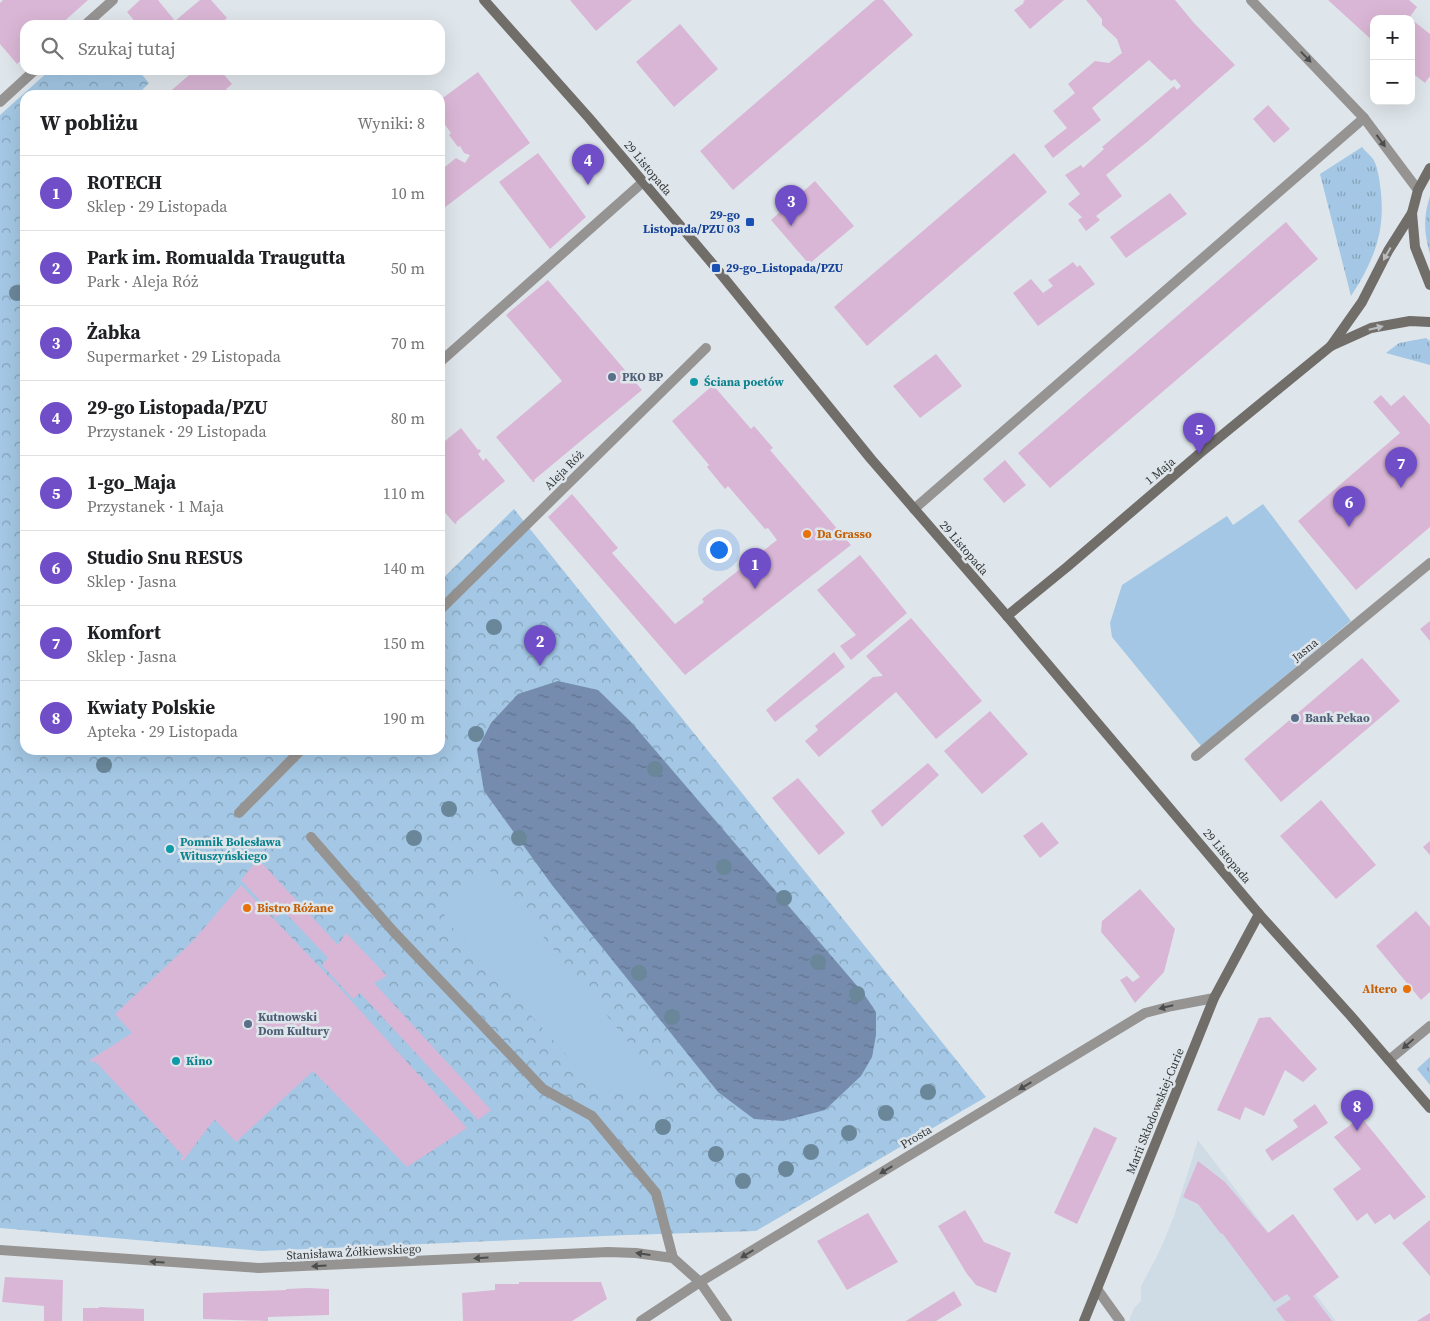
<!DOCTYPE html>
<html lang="pl">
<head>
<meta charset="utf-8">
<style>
	body { margin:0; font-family:"Source Serif 4",serif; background:#f6f6f6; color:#202124 }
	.controls { position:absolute; right:15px; top:15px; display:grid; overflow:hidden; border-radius:10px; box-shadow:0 5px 20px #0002 }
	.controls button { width:45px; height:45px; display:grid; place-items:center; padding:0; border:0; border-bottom:1px solid #e0e0e0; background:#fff; color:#202124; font:25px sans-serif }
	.you { position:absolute; left:718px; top:549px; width:18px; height:18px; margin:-12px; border:4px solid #fff; border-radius:50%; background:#1a73e8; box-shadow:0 0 0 8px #1a73e833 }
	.badge { display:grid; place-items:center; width:32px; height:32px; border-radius:50%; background:#704ec8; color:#fff; font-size:16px; font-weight:700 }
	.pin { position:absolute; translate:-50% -41px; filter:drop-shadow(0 1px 2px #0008) }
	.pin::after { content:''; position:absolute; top:26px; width:18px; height:15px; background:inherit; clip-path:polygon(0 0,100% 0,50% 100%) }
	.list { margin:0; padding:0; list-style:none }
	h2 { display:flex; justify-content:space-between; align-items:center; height:65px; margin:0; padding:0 20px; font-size:21px }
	h2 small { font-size:16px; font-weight:400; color:#757577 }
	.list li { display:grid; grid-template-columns:32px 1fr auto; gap:15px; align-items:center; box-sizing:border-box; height:75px; padding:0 20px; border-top:1px solid #e0e0e0 }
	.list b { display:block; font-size:19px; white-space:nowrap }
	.list p { margin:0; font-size:16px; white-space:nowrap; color:#757577 }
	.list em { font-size:16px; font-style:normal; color:#757577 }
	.icon { flex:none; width:28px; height:28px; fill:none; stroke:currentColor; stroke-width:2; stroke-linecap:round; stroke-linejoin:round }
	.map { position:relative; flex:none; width:1430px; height:1321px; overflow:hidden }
	.search { position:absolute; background:#fff; box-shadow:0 5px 20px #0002; left:20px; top:20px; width:425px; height:55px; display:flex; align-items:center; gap:12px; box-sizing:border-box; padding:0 18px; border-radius:15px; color:#757577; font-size:19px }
	.panel { position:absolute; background:#fff; box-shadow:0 5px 20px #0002; left:20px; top:90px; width:425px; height:665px; border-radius:15px }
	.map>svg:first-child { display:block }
	.built { fill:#cfdce6 }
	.grass { fill:url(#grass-tufts) }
	.forest { fill:url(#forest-crowns) }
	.garden { fill:#a3c7e4 }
	.water { fill:url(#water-ripples) }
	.building { fill:#d9b6d5 }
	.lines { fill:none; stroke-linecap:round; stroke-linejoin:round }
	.lane { stroke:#969492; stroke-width:10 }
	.street { stroke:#969492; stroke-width:10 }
	.secondary { stroke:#716e6a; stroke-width:10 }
	.tree { fill:#6a879a }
	.oneway { fill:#4c4e4e }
	.oneway2 { fill:#b8bcbe }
	.transit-dot { fill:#1a4fb4; stroke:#dfe6eb; stroke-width:2 }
	.service-dot { fill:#5c6f8a; stroke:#dfe6eb; stroke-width:2 }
	.culture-dot { fill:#0f9aa8; stroke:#dfe6eb; stroke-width:2 }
	.food-dot { fill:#e8710a; stroke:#dfe6eb; stroke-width:2 }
	.labels { text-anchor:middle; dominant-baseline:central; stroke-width:5; stroke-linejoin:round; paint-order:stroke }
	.street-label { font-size:12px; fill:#333637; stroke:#dfe6eb }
	.transit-label { font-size:12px; font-weight:bold; fill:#164399; stroke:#dfe6eb; text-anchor:end }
	.service-label { font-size:12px; font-weight:bold; fill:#4e5e75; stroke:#dfe6eb; text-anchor:start }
	.culture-label { font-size:12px; font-weight:bold; fill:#0d838f; stroke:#dfe6eb; text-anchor:start }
	.food-label { font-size:12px; font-weight:bold; fill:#c56008; stroke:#dfe6eb; text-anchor:start }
</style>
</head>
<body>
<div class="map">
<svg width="1430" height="1321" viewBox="0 0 1430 1321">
	<defs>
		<pattern id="grass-tufts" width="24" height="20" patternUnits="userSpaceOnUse" patternTransform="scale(1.25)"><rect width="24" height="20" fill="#a3c7e4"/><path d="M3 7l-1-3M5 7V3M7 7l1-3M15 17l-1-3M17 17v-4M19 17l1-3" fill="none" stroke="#85a2ba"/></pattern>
		<pattern id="forest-crowns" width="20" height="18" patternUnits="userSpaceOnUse" patternTransform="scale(1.25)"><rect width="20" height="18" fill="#a3c7e4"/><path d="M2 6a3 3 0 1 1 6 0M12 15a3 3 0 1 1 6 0" fill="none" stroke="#85a2ba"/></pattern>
		<pattern id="water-ripples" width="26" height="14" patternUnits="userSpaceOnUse" patternTransform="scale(1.25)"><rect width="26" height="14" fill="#758cae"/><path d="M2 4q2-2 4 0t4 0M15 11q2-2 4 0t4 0" fill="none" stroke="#61738e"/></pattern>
	</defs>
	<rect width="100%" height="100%" fill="#dfe6eb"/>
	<path class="built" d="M 1198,1140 L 1336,1321 L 1129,1321 L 1134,1308 L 1141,1301 L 1141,1286 L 1160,1250 L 1174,1216 Z"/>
	<g class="grass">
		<path d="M 1362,147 C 1365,151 1370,155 1373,159 C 1378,166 1380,183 1381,193 C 1385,234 1373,262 1351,296 L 1320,174 Z"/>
		<path d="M 1430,196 L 1430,254 C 1424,233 1423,217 1430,196 Z"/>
		<path d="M 1426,338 L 1430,341 L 1430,365 L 1386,353 L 1399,343 Z"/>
		<path d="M 1430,1057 L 1430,1085 L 1417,1069 Z"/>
	</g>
	<path class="forest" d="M 50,70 L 138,70 L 149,83 L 137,95 L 25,95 L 25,750 L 440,750 L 440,581 L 514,509 L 986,1097 L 756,1231 L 628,1235 L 261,1251 L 0,1228 L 0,115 Z"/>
	<g class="garden">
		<path d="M 1263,504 L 1351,621 L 1201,746 L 1112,637 L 1110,623 L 1122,585 L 1227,516 L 1233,525 Z"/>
		<path d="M 487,867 L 667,1090 L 597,1089 L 445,919 L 444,908 Z"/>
	</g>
	<path class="water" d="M 558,681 L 598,690 L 631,722 L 864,994 L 876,1012 L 876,1035 L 872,1057 L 861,1076 L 825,1110 L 783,1121 L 754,1119 L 718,1092 L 552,885 L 484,791 L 477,750 L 491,723 L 518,694 Z"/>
	<g class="building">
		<path d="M 3,0 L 88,0 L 60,25 L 25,25 L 25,57 L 17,64 L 0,44 L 0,3 Z"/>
		<path d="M 140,0 L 158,0 L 175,21 L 200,0 L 211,0 L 227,18 L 219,25 L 138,25 L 127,12 Z"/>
		<path d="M 570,0 L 632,0 L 596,31 Z"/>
		<path d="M 875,0 L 883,0 L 913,35 L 733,190 L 700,151 Z"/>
		<path d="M 1025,0 L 1064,0 L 1030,29 L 1014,10 L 1024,3 L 1023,2 Z"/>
		<path d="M 1086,0 L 1175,0 L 1194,23 L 1235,65 L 1147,142 L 1106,175 L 1122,196 L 1096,216 L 1100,220 L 1086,231 L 1078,220 L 1082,217 L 1068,204 L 1080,194 L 1065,175 L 1081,165 L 1083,168 L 1104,149 L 1102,147 L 1174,86 L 1177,90 L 1181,86 L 1175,79 L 1171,81 L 1149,60 L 1092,108 L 1101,120 L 1053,158 L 1044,146 L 1067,128 L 1053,111 L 1075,93 L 1068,84 L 1095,61 L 1109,63 L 1122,53 L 1117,39 L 1102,25 L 1102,19 Z"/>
		<path d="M 1328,0 L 1409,0 L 1417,7 L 1409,18 L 1410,19 L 1374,19 L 1374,42 Z"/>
		<path d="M 1411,19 L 1430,34 L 1430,76 L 1425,83 L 1411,72 Z"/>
		<path d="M 680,24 L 718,69 L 674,107 L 636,62 Z"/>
		<path d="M 195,70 L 220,70 L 232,84 L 226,89 L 231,95 L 166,95 Z"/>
		<path d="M 478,72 L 530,143 L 440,211 L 440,171 L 456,158 L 465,163 L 470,155 L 464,153 L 460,146 L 458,147 L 449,135 L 451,133 L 440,118 L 440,100 Z"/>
		<path d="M 1268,105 L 1290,129 L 1274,143 L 1253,119 Z"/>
		<path d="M 538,153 L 586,217 L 550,249 L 499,182 Z"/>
		<path d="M 1014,153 L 1047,192 L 867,346 L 834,307 Z"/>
		<path d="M 815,181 L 854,226 L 809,264 L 771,220 Z"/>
		<path d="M 1170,193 L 1187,214 L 1126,258 L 1110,237 Z"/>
		<path d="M 1286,222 L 1318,259 L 1050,488 L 1018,453 Z"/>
		<path d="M 1073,262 L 1077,267 L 1080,265 L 1095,284 L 1038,326 L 1013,293 L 1031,279 L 1043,293 L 1053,286 L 1048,280 Z"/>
		<path d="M 548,280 L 642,390 L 534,480 L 535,482 L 533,482 L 496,437 L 562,381 L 506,315 Z"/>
		<path d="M 936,354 L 962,386 L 920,418 L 893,386 Z"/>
		<path d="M 713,385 L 751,429 L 754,426 L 773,448 L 770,450 L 851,545 L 685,675 L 548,517 L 572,494 L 618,548 L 612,553 L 675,624 L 704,602 L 702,599 L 777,540 L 768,528 L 765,529 L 728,486 L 725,489 L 707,467 L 709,465 L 672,421 Z"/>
		<path d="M 1381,395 L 1391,406 L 1404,395 L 1430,425 L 1430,527 L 1356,590 L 1298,521 L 1400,433 L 1373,402 Z"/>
		<path d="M 461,428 L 478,450 L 479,449 L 481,451 L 478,454 L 483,461 L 486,458 L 505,481 L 456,522 L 457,523 L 455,524 L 440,507 L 440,445 Z"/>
		<path d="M 1005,460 L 1026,485 L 1004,503 L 983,479 Z"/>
		<path d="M 860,555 L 907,613 L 851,660 L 840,646 L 856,635 L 817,590 Z"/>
		<path d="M 911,618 L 982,701 L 936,739 L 896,692 L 819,757 L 805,741 L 818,730 L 815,726 L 873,677 L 883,676 L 866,656 Z"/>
		<path d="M 1430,621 L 1430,641 L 1420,629 Z"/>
		<path d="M 834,652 L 845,667 L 775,722 L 766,710 Z"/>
		<path d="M 1362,658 L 1400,701 L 1281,802 L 1244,759 Z"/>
		<path d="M 990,711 L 1028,754 L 982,794 L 944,751 Z"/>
		<path d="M 928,763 L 939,775 L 882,827 L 871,811 Z"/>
		<path d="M 798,778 L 845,833 L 819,855 L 772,798 Z"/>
		<path d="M 1321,800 L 1376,865 L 1336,899 L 1280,836 Z"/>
		<path d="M 1042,822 L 1059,843 L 1040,858 L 1023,836 Z"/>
		<path d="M 1430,841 L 1430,855 L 1423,847 Z"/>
		<path d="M 258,859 L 338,945 L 346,933 L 387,976 L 374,983 L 491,1110 L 478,1120 L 360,993 L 353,999 L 322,965 L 328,958 L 283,910 L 276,918 L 241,880 Z"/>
		<path d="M 241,885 L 335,983 L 467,1128 L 407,1167 L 313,1071 L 236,1142 L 215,1120 L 213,1121 L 183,1161 L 180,1159 L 183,1156 L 164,1135 L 95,1061 L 92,1063 L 90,1060 L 132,1033 L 115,1014 L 192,942 Z"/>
		<path d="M 1140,889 L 1175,929 L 1164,972 L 1135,1003 L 1120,980 L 1127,976 L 1133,982 L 1140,977 L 1101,932 L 1102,921 Z"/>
		<path d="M 1416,911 L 1430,927 L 1430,992 L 1421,1000 L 1376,946 Z"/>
		<path d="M 1270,1017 L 1317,1069 L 1303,1082 L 1285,1070 L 1264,1116 L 1245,1107 L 1240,1120 L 1217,1110 L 1259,1018 Z"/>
		<path d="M 1315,1104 L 1328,1123 L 1272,1161 L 1265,1150 L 1298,1127 L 1293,1120 Z"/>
		<path d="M 1361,1117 L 1426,1197 L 1394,1220 L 1390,1214 L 1375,1224 L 1367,1213 L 1357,1221 L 1333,1189 L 1361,1169 L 1334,1137 Z"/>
		<path d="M 1094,1127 L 1117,1138 L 1077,1224 L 1054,1213 Z"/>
		<path d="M 1198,1161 L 1225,1182 L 1268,1233 L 1293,1214 L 1339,1277 L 1313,1296 L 1332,1321 L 1285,1321 L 1276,1309 L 1291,1299 L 1287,1294 L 1274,1302 L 1222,1233 L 1221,1234 L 1198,1204 L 1183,1197 Z"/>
		<path d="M 965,1210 L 984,1242 L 1011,1253 L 996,1293 L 976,1285 L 967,1274 L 938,1226 Z"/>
		<path d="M 868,1213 L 898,1262 L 847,1290 L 817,1241 Z"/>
		<path d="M 1430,1220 L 1430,1276 L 1402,1243 Z"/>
		<path d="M 5,1277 L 63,1280 L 62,1321 L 44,1321 L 44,1306 L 2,1302 Z"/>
		<path d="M 519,1282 L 601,1282 L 607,1299 L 572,1321 L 463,1321 L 462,1293 L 495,1290 L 495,1284 L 519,1284 Z"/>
		<path d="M 309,1288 L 329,1289 L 329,1315 L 268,1317 L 268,1321 L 203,1319 L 203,1293 L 286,1290 L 286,1289 Z"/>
		<path d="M 954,1291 L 962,1305 L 936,1321 L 906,1321 Z"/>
		<path d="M 99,1307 L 144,1309 L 144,1321 L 83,1321 L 83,1308 L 99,1308 Z"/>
		<path d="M 1430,1313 L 1430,1321 L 1417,1321 Z"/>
	</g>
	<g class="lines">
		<g class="lane">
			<path d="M 440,362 L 643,182"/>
			<path d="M 311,837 L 393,931 L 543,1089 L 592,1116 L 656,1193 L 673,1258"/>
			<path d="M 1389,1060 L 1430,1026"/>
			<path d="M 700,1282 L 727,1321"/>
			<path d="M 1097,1289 L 1120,1321"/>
		</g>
		<g class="street">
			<path d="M 1251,0 L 1364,118 L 1418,190"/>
			<path d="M 85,25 L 113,0"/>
			<path d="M 0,102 L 35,70"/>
			<path d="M 914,509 L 1364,118"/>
			<path d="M 440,610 L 706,348"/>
			<path d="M 1196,756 L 1430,563"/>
			<path d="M 239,813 L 301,750"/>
			<path d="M 0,1250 L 259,1268 L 608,1252 L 636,1253 L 673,1258 L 700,1282"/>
			<path d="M 641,1321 L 700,1282 L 1145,1013 L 1172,1006 L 1214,998"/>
		</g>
		<g class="secondary">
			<path d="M 484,0 L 589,118 L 716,268 L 871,459 L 1007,616 L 1259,914 L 1350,1015 L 1430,1108"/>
			<path d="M 1430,168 L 1418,190 L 1412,213 L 1415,247 L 1430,285"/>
			<path d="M 1331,346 L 1362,302 L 1388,251 L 1412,213"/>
			<path d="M 1007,616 L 1067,567 L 1199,454 L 1331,346 L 1371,328 L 1410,321 L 1430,322"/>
			<path d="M 1084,1321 L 1214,998 L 1259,914"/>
		</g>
	</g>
	<g class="tree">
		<circle cx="17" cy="293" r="8"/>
		<circle cx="494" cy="627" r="8"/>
		<circle cx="476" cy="734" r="8"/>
		<circle cx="104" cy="765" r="8"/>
		<circle cx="655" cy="769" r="8"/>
		<circle cx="449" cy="809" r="8"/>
		<circle cx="414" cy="838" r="8"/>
		<circle cx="519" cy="838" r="8"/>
		<circle cx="724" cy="867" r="8"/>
		<circle cx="784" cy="898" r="8"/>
		<circle cx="818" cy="962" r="8"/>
		<circle cx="639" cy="973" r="8"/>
		<circle cx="857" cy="994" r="8"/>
		<circle cx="672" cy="1017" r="8"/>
		<circle cx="928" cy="1092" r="8"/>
		<circle cx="886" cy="1113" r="8"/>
		<circle cx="663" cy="1127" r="8"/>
		<circle cx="849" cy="1133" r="8"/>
		<circle cx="811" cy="1152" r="8"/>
		<circle cx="716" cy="1154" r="8"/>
		<circle cx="786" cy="1169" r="8"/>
		<circle cx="743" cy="1181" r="8"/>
	</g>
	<defs><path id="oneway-solid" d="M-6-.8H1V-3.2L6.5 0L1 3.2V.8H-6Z" transform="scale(1.25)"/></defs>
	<g class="oneway">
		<use href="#oneway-solid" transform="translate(1306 57) rotate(46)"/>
		<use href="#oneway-solid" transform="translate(1381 141) rotate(54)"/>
		<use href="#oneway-solid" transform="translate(1166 1007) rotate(166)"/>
		<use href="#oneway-solid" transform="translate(1408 1044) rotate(139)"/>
		<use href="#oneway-solid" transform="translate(1025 1086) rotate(149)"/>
		<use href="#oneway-solid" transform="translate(886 1170) rotate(149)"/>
		<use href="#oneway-solid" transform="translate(643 1254) rotate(-172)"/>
		<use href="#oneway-solid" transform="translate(747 1254) rotate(149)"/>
		<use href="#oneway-solid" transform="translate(481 1258) rotate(177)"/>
		<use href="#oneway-solid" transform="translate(157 1262) rotate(-176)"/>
		<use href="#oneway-solid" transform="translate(319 1266) rotate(177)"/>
	</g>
	<g class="oneway2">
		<use href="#oneway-solid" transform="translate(1387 254) rotate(119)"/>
		<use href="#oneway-solid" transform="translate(1376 328) rotate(-14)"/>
	</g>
	<g class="transit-dot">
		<rect x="745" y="217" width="10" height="10" rx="2.5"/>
		<rect x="711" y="263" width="10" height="10" rx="2.5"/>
	</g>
	<g class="service-dot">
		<circle cx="612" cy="377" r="5"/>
		<circle cx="1295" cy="718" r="5"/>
		<circle cx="248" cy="1024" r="5"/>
	</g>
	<g class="culture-dot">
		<circle cx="694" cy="382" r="5"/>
		<circle cx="170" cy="849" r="5"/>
		<circle cx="176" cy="1061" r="5"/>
	</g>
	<g class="food-dot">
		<circle cx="807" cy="534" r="5"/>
		<circle cx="247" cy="908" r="5"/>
		<circle cx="1407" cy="989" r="5"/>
	</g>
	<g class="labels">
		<g class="street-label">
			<text transform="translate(648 168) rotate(50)">29 Listopada</text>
			<text transform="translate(564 470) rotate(-45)">Aleja Róż</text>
			<text transform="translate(1160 471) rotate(-40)">1 Maja</text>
			<text transform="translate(964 548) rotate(49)">29 Listopada</text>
			<text transform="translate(1305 650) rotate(-39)">Jasna</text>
			<text transform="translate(1227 856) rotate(50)">29 Listopada</text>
			<text transform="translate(1155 1111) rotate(-68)">Marii Skłodowskiej-Curie</text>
			<text transform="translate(916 1137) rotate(-31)">Prosta</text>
			<text transform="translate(354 1252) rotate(-3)">Stanisława Żółkiewskiego</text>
		</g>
		<g class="transit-label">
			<text x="740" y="215">29-go<tspan x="740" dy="14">Listopada/PZU 03</tspan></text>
			<text x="726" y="268" text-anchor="start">29-go_Listopada/PZU</text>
		</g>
		<g class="service-label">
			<text x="622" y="377">PKO BP</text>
			<text x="1305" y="718">Bank Pekao</text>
			<text x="258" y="1017">Kutnowski<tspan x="258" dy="14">Dom Kultury</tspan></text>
		</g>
		<g class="culture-label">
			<text x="704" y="382">Ściana poetów</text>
			<text x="180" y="842">Pomnik Bolesława<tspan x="180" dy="14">Wituszyńskiego</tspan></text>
			<text x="186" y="1061">Kino</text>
		</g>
		<g class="food-label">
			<text x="817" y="534">Da Grasso</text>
			<text x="257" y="908">Bistro Różane</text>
			<text x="1397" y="989" text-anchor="end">Altero</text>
		</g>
	</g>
</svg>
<div class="controls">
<button>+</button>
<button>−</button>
</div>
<div class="you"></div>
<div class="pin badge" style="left:755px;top:589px">1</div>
<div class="pin badge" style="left:540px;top:666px">2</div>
<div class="pin badge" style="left:791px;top:226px">3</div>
<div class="pin badge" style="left:588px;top:185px">4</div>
<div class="pin badge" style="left:1199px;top:454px">5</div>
<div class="pin badge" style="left:1349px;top:527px">6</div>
<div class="pin badge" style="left:1401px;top:488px">7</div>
<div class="pin badge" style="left:1357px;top:1131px">8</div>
<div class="search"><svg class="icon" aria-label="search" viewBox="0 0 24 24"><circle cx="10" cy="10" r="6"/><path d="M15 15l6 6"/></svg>Szukaj tutaj</div>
<section class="panel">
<h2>W pobliżu<small>Wyniki: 8</small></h2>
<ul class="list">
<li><span class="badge">1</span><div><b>ROTECH</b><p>Sklep · 29 Listopada</p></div><em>10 m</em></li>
<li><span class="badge">2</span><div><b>Park im. Romualda Traugutta</b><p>Park · Aleja Róż</p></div><em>50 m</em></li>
<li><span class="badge">3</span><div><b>Żabka</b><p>Supermarket · 29 Listopada</p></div><em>70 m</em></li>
<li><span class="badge">4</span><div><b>29-go Listopada/PZU</b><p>Przystanek · 29 Listopada</p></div><em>80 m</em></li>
<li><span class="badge">5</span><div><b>1-go_Maja</b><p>Przystanek · 1 Maja</p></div><em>110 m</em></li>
<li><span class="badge">6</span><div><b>Studio Snu RESUS</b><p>Sklep · Jasna</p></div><em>140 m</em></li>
<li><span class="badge">7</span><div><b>Komfort</b><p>Sklep · Jasna</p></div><em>150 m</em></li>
<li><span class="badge">8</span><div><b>Kwiaty Polskie</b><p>Apteka · 29 Listopada</p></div><em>190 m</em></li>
</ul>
</section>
</div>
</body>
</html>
